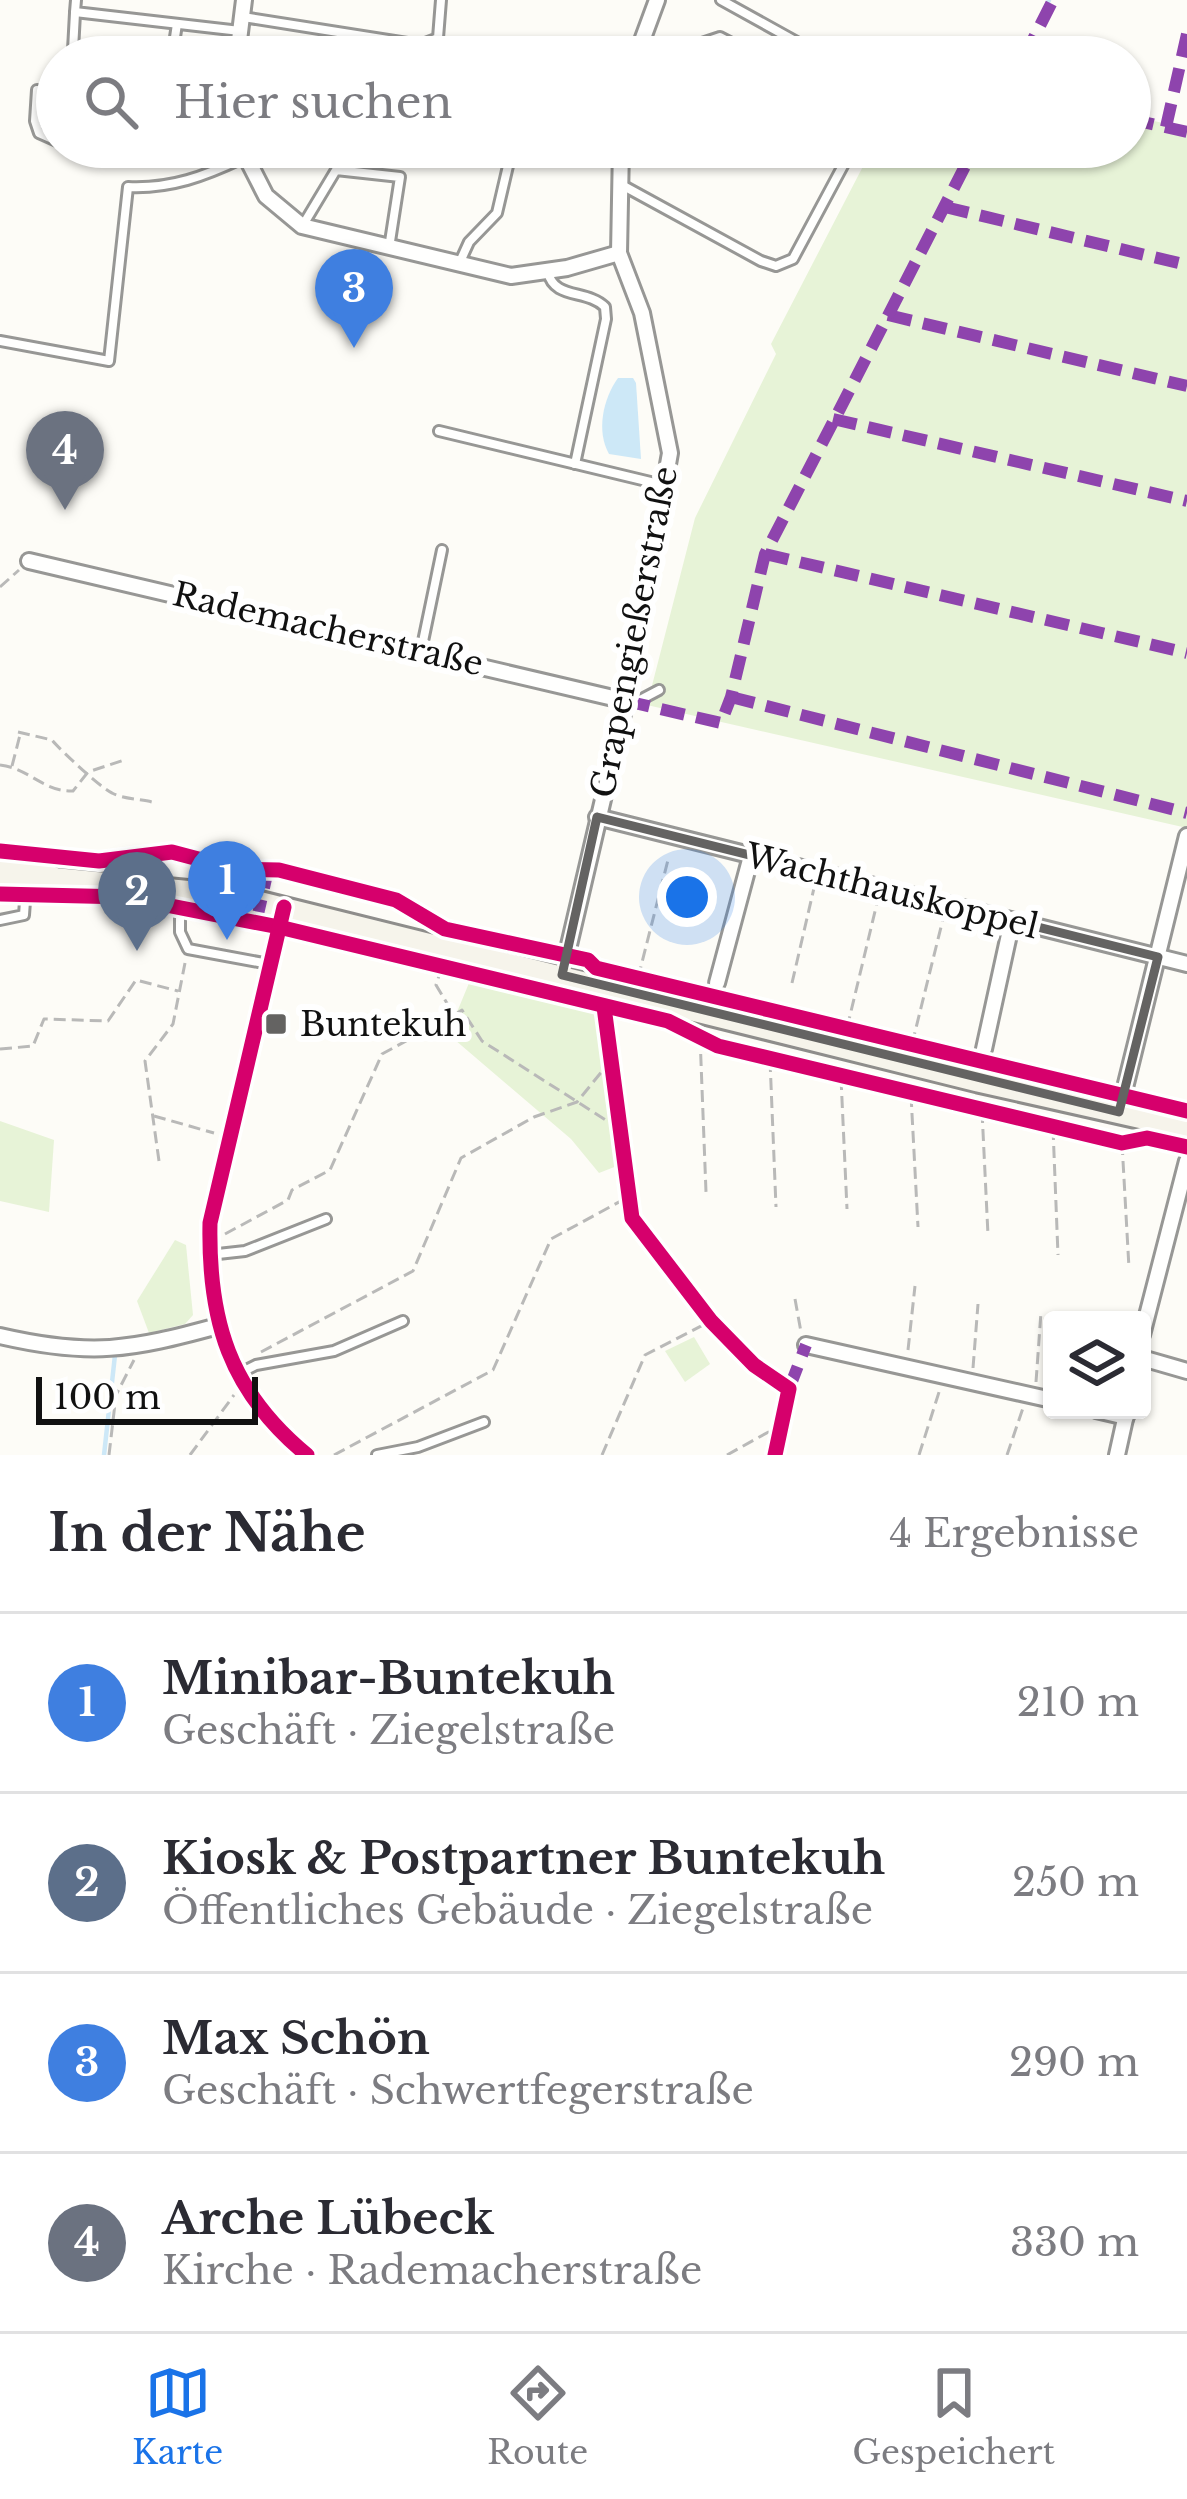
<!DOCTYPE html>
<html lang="de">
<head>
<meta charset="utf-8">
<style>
	body { margin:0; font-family:"Libre Baskerville",serif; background:#f7f7f7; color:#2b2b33 }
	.controls { position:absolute; right:36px; bottom:36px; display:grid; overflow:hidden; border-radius:12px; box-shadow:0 3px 9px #0004 }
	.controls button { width:108px; height:108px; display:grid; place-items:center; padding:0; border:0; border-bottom:3px solid #e1e1e2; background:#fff; color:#2b2b33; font:60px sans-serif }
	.scale { position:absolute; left:36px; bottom:30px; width:222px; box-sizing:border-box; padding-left:12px; border:6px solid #111; border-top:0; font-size:33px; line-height:42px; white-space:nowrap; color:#111; -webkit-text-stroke:9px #fff; paint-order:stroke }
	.you { position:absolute; left:687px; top:897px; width:42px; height:42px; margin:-30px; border:9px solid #fff; border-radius:50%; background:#1a73e8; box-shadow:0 0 0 18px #1a73e833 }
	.badge { display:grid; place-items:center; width:78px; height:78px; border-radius:50%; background:#1a73e8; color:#fff; font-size:39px; font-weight:700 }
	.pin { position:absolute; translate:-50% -99px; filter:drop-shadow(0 3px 6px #0008) }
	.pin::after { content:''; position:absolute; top:63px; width:42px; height:36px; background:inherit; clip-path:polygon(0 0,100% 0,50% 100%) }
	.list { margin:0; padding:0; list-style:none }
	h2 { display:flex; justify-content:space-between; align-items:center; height:156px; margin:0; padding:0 48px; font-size:51px }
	h2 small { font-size:39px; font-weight:400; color:#7c7c81 }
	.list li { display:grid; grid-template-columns:78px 1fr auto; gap:36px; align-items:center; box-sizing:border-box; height:180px; padding:0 48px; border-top:3px solid #e1e1e2 }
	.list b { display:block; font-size:45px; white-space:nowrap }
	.list p { margin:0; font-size:39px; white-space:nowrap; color:#7c7c81 }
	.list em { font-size:39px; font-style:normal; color:#7c7c81 }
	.icon { flex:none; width:66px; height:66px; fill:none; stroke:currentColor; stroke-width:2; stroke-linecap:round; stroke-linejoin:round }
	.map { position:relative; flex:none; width:1187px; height:1455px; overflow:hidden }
	.search { position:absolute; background:#fff; box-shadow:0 3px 9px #0004; left:36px; right:36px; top:36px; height:132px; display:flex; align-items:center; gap:30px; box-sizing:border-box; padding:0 42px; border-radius:66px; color:#7c7c81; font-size:45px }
	.sheet { height:876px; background:#fff }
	nav { display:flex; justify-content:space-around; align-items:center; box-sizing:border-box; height:168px; border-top:3px solid #e1e1e2; background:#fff; font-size:33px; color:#7c7c81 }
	nav a { display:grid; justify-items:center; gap:6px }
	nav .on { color:#1a73e8 }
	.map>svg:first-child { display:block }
	.green { fill:#e7f3d7 }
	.water { fill:#cde8f7 }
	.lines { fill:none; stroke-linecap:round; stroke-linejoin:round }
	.stream { stroke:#cde8f7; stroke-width:4.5 }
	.service-casing { stroke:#979795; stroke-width:14 }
	.minor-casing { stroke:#979795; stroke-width:20 }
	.secondary-casing { stroke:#8e8d8b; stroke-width:27 }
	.path { stroke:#b9b9b8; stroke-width:3; stroke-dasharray:12 6; stroke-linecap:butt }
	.service { stroke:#fffffe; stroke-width:8 }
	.minor { stroke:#fffffe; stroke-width:14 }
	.secondary { stroke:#f6f4eb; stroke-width:21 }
	.quiet { stroke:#8e44ad; stroke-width:12; stroke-dasharray:24 12; stroke-linecap:butt }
	.cycleway-casing { stroke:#fff; stroke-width:22 }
	.cycleway { stroke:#d6006c; stroke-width:15 }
	.marked { fill:none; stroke:#646362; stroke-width:9; stroke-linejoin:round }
	.poi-dot { fill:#646362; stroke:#fff; stroke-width:4.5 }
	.labels { text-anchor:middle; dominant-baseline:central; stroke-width:12; stroke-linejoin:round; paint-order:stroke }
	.street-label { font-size:33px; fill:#111; stroke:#fff }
	.poi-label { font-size:33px; fill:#111; stroke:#fff; text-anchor:start }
</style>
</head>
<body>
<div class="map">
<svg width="1187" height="1455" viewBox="0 0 1187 1455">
	<rect width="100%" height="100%" fill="#fdfcf7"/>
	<g class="green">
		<path d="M 1130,116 L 1187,128 L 1187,828 L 647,705 L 695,518 L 776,354 L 771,344 L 873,147 L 1130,147 Z"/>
		<path d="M 469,983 L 599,1015 L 622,1164 L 599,1173 L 571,1139 L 448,1034 Z"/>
		<path d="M 0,1121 L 54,1140 L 49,1212 L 0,1201 Z"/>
		<path d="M 175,1240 L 186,1245 L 193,1315 L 185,1324 L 149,1333 L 137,1301 Z"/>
		<path d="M 694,1337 L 710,1364 L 685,1382 L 665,1351 Z"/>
	</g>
	<path class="water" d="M 618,378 L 633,378 L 636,383 L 641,459 L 609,454 C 596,431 603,399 618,378 Z"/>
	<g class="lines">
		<g class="stream">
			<path d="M 1046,7 L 1049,0"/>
			<path d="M 104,1455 L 115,1355"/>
		</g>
		<g class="service-casing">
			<g id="service">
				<path d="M 76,0 L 75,12 L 240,31"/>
				<path d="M 721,0 L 824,57"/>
				<path d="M 75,13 L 73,50 L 142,57"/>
				<path d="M 243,17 L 420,45 L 438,38 L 441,0"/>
				<path d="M 641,41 L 676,57"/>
				<path d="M 172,57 L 177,24"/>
				<path d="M 690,57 L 696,45 L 720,37 L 758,57"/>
				<path d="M 37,90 L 35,121 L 39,133 L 57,141"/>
				<path d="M 105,147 L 193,158 L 220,147"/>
				<path d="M 620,184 L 761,261 L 776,266 L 793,259 L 853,147"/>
				<path d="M 303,225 L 336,170 L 400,177 L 389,248"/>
				<path d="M 459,264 L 469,242 L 497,213 L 508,166"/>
				<path d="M 548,272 C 554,300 587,289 605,307 L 606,319 L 575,464"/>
				<path d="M 0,341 L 109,361 L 128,187 C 171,189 205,176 243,158"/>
				<path d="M 439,431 L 663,485"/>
				<path d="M 421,651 L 442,550"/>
				<path d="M 627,701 L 640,700 L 659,690"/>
				<path d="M 180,893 L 180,932 L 188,949 L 269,964"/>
				<path d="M 0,920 L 24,915 L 26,887"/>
				<path d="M 209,1255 L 245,1251 L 326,1219"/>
				<path d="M 240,1373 L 256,1365 L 334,1351 L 403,1321"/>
				<path d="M 377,1455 L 418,1447 L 484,1422"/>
			</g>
		</g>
		<g class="minor-casing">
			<g id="minor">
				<path d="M 237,57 L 244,0"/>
				<path d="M 636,57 L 657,0"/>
				<path d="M 241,147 L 266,196 L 302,226 L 511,276 L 567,268 L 619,253"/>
				<path d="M 29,561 L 626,701"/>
				<path d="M 597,817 L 1187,964"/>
				<path d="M 284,907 L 210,1223 C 208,1320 229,1391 307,1455"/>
				<path d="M 562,975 L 626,701 L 670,453 L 642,313 L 619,253 L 621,147"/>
				<path d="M 717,983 L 751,856"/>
				<path d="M 984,1049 L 1012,921"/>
				<path d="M 1119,1112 L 1187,836"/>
				<path d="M 1142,1335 L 1187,1161"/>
				<path d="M 0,1336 C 91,1357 130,1350 218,1326"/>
				<path d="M 806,1345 L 1052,1400"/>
				<path d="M 1142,1358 L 1187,1371"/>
				<path d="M 1096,1410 L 1126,1417"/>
				<path d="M 1117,1455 L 1127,1410"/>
			</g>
		</g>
		<g class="secondary-casing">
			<g id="secondary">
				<path d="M 0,864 L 52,877"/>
				<path d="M 0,883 L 26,885 L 59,879 L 234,896 L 978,1081 L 1187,1128"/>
			</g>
		</g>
		<g class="path">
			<path d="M 0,587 L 19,570"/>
			<path d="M 18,732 L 52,740 C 59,749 102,789 112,793 C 123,799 140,799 152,802"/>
			<path d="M 0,765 C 29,768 43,792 73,791 L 88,772 L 127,759"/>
			<path d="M 12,766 L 20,735"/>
			<path d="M 442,967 L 436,985 L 454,1015 L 462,1010 L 482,1041 L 623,1131"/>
			<path d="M 638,978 L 668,860"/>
			<path d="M 792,983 L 814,888"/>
			<path d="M 847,1028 L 877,903"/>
			<path d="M 700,1036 L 706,1192"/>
			<path d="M 912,1044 L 943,919"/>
			<path d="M 0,1049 L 33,1046 L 44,1019 L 108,1021 L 136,980 L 178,991"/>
			<path d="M 770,1060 L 776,1207"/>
			<path d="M 841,1078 L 847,1209"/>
			<path d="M 911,1095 L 918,1227"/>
			<path d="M 982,1111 L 988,1235"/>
			<path d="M 154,1116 L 214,1133"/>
			<path d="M 1053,1128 L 1058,1255"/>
			<path d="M 1122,1143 L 1129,1268"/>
			<path d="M 159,1161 L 145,1061 L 173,1024 L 185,963"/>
			<path d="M 225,1234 L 288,1200 L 292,1190 L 330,1170 L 382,1054 L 454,1015"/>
			<path d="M 795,1299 L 801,1332"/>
			<path d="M 908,1350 L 915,1286"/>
			<path d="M 261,1352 L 413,1271 L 461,1158 L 534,1117 L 577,1102 L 612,1059"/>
			<path d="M 973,1368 L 978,1304"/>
			<path d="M 1036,1382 L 1041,1312"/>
			<path d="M 109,1455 L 116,1395 L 134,1360"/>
			<path d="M 190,1455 L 234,1395"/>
			<path d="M 334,1455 L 493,1370 L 551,1239 L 630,1196"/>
			<path d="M 602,1455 L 645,1355 L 711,1321"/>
			<path d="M 727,1455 L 781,1425"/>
			<path d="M 919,1455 L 940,1389"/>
			<path d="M 1007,1455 L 1023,1408"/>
		</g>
		<use href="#service" class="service"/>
		<use href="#minor" class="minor"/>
		<use href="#secondary" class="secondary"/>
		<g class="quiet">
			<path d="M 1024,57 L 1053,0"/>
			<path d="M 1130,119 L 1187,132"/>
			<path d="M 1166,127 L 1187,34"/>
			<path d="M 945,207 L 1187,265"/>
			<path d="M 888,315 L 1187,386"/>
			<path d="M 833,419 L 1187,501"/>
			<path d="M 765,554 L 1187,653"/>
			<path d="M 731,697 L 1187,813"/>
			<path d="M 626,701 L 721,723 L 731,697 L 765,554 L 975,147"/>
			<path d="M 256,923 L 268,870"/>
			<path d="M 789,1389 L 806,1345"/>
		</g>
		<g class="cycleway-casing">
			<g id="cycleway">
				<path d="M 0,851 L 99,861 L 172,852 L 236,869 L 279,870 L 396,900 L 445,929 L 588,960 L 596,968 L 1187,1111"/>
				<path d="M 0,894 L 125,897 L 279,927 L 668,1021 L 718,1046 L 1122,1143 L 1147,1138 L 1187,1147"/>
				<path d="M 284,907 L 210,1223 C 208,1320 229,1391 307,1455"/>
				<path d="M 604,1007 L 632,1218 L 711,1321 L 754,1365 L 789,1389 L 775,1455"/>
			</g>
		</g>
		<use href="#cycleway" class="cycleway"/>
	</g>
	<path class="marked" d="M 597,817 L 1158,957 L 1119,1112 L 562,975 Z"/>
	<rect class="poi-dot" x="264" y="1012" width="24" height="24" rx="6"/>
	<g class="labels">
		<g class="street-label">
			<text transform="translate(328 629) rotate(13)">Rademacherstraße</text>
			<text transform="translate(634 632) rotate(-79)">Grapengießerstraße</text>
			<text transform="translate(892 891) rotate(14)">Wachthauskoppel</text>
		</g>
		<g class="poi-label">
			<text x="300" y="1024">Buntekuh</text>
		</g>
	</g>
</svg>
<div class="controls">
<button><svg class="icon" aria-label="layers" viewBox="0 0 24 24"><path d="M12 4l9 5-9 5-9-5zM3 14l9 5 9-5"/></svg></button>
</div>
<div class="scale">100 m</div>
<div class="you"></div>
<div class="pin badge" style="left:227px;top:940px;background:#3f7fe0">1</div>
<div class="pin badge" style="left:137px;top:951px;background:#5c6f8a">2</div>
<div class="pin badge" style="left:354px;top:348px;background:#3f7fe0">3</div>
<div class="pin badge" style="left:65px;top:510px;background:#6b7280">4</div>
<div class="search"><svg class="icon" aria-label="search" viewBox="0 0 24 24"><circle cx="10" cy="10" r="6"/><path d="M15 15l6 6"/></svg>Hier suchen</div>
</div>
<section class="sheet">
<h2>In der Nähe<small>4 Ergebnisse</small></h2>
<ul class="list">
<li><span class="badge" style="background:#3f7fe0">1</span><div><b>Minibar-Buntekuh</b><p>Geschäft · Ziegelstraße</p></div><em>210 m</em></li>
<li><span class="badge" style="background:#5c6f8a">2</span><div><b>Kiosk &amp; Postpartner Buntekuh</b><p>Öffentliches Gebäude · Ziegelstraße</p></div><em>250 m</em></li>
<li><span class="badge" style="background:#3f7fe0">3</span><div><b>Max Schön</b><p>Geschäft · Schwertfegerstraße</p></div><em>290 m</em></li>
<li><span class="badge" style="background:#6b7280">4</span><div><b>Arche Lübeck</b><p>Kirche · Rademacherstraße</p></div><em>330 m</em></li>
</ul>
</section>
<nav>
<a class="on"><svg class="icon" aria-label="map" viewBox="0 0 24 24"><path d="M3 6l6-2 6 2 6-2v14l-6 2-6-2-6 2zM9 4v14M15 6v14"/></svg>Karte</a>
<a><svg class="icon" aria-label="directions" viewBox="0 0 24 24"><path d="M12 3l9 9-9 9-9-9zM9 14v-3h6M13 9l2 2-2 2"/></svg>Route</a>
<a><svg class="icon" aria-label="saved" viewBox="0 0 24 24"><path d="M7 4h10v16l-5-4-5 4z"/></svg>Gespeichert</a>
</nav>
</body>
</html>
